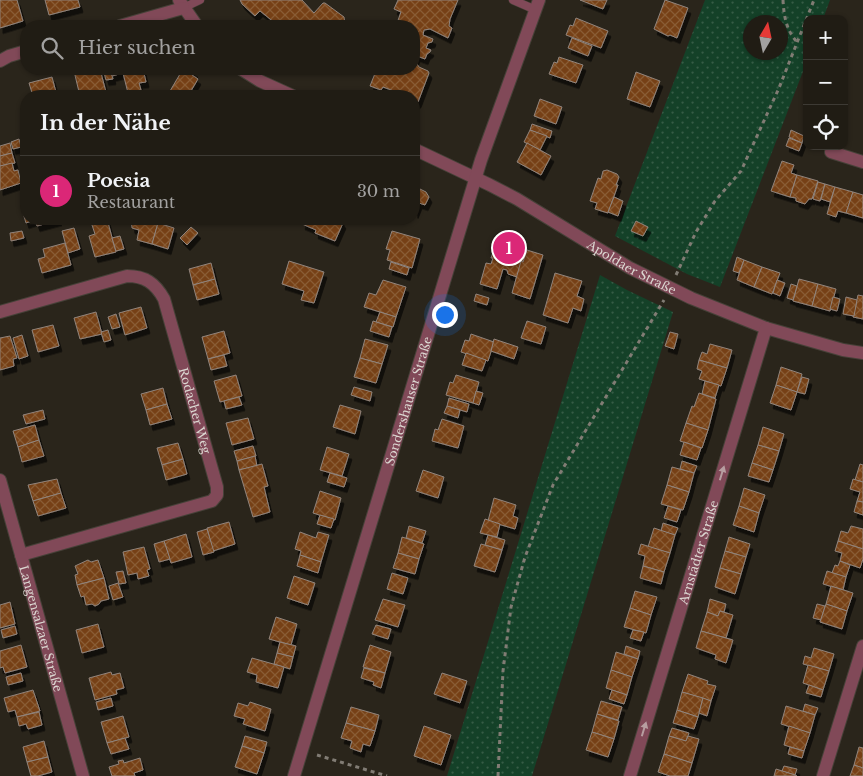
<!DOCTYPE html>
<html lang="de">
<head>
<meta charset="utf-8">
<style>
	body { margin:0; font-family:"Libre Baskerville",serif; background:#2d2922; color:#f1f3f6 }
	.controls { position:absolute; right:15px; top:15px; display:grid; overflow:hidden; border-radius:10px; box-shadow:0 1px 4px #0004 }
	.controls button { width:45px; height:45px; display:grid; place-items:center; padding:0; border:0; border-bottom:1px solid #3d3a34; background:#201c14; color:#f1f3f6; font:25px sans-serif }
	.compass { position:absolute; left:743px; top:15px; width:45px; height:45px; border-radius:50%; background:#201c14; box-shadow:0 1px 4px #0004; rotate:9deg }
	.you { position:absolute; left:444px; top:314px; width:18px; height:18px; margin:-12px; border:4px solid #fff; border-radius:50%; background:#1a73e8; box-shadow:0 0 0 8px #1a73e833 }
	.badge { display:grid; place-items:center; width:32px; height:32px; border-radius:50%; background:#db2777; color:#fff; font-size:16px; font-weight:700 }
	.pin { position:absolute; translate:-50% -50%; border:2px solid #fff; box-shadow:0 1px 5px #0006 }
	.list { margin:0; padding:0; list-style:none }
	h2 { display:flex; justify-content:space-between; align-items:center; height:65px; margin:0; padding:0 20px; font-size:21px }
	h2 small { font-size:16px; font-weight:400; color:#a2a1a0 }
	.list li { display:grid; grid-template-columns:32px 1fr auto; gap:15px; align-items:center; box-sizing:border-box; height:70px; padding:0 20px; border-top:1px solid #3d3a34 }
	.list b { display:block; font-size:19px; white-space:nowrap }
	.list p { margin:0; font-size:16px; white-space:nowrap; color:#a2a1a0 }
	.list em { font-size:16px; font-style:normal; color:#a2a1a0 }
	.icon { flex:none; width:28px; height:28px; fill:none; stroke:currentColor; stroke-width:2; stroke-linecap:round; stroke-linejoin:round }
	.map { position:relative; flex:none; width:863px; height:776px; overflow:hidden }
	.search { position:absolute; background:#201c14; box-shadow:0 1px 4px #0004; left:20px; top:20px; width:400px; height:55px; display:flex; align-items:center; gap:12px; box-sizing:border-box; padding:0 18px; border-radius:20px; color:#a2a1a0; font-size:19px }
	.panel { position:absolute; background:#201c14; box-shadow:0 1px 4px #0004; left:20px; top:90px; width:400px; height:135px; border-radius:20px }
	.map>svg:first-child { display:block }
	.park { fill:url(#park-dots); fill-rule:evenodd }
	.building { fill:url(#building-cross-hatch); stroke:#91847c; filter:url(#shadow) }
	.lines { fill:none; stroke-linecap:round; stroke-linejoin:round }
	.service-casing { stroke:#464138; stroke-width:9 }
	.minor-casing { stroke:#464138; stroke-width:14 }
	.path { stroke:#817c74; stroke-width:3; stroke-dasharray:4 4; stroke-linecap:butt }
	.service { stroke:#814958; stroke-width:8 }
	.minor { stroke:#814958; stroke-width:12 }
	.oneway { fill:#b79ea1 }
	.labels { text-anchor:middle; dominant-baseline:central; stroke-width:4; stroke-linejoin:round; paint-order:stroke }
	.street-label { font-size:12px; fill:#dbd7d1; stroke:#201b11 }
</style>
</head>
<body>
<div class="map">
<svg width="863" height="776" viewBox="0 0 863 776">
	<defs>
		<pattern id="park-dots" width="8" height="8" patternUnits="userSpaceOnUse" patternTransform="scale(1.25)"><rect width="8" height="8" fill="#144128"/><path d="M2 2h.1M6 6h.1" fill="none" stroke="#365c46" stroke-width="1.8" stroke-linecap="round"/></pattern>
		<pattern id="building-cross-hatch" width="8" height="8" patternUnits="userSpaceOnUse" patternTransform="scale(1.25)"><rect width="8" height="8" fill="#764115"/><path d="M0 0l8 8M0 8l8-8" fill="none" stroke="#895c36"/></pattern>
		<filter id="shadow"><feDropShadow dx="3" dy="5.5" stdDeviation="0" flood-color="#0009"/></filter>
	</defs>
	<rect width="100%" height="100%" fill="#2a251b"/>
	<g class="park">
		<path d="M 705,0 L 830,0 L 823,19 L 807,19 L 807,61 L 720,287 L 687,274 L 615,236 ZM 750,22 L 780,22 L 780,52 L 750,52 Z"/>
		<path d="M 600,275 L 627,290 L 673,312 L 532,776 L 447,776 Z"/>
	</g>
	<g class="building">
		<path d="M 0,0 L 17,0 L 23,21 L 0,28 Z"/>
		<path d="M 45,0 L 78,0 L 80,7 L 49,15 Z"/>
		<path d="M 240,0 L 302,0 L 314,13 L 323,3 L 325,3 L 344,17 L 345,24 L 343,26 L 282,26 L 277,22 L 275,23 L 260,11 L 255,16 L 242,4 Z"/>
		<path d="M 398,0 L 458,0 L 450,19 L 449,26 L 452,28 L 448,38 L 430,29 L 424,30 L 423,35 L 433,39 L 432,42 L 428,43 L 426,48 L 431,50 L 430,52 L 427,54 L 425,59 L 417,56 L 415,61 L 419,67 L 428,71 L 429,73 L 418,102 L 415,104 L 414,96 L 401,96 L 402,94 L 383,87 L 381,90 L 370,86 L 376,71 L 379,69 L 414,69 L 414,26 L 396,26 L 401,12 L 394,9 Z"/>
		<path d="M 580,0 L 607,0 L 603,9 Z"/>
		<path d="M 665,0 L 688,8 L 677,38 L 670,35 L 668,36 L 654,29 Z"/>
		<path d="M 576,18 L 608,31 L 601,48 L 566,35 L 570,25 L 573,26 Z"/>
		<path d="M 572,38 L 592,46 L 588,56 L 568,48 Z"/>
		<path d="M 559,57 L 583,65 L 576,83 L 549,74 L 554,62 L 557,63 Z"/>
		<path d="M 80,69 L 100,69 L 107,96 L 80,96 L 74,71 Z"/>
		<path d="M 103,69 L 110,69 L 113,79 L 106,80 Z"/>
		<path d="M 110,69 L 122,69 L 123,73 L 112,76 Z"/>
		<path d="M 122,69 L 143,69 L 146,82 L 139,83 L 141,90 L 128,93 Z"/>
		<path d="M 183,69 L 189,69 L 195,72 L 192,75 L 198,79 L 188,96 L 180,96 L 170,91 Z"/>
		<path d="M 636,72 L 660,81 L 650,107 L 627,99 Z"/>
		<path d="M 52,77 L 57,96 L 33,96 L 29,83 Z"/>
		<path d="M 540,99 L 562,107 L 556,124 L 534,116 Z"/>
		<path d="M 532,124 L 552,131 L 550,138 L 530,130 Z"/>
		<path d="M 530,130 L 547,136 L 540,150 L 524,142 Z"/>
		<path d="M 791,130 L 804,136 L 802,143 L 789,137 Z"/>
		<path d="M 789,138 L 802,143 L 799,151 L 786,146 Z"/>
		<path d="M 19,139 L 21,147 L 13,149 L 11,142 Z"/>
		<path d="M 10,143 L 12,153 L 0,156 L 0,146 Z"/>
		<path d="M 527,143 L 551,156 L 541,175 L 517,162 Z"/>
		<path d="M 12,153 L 15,163 L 0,166 L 0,156 Z"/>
		<path d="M 782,161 L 794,165 L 791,173 L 797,175 L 790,197 L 771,191 Z"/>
		<path d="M 12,163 L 14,171 L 18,170 L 21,183 L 0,190 L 0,166 Z"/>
		<path d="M 607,170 L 617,174 L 619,177 L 616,185 L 618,185 L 608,213 L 595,209 L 597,203 L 590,201 L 598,178 L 601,179 L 603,171 Z"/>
		<path d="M 797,175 L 818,181 L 812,199 L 809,199 L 805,204 L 796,201 L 796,198 L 790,197 Z"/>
		<path d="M 818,182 L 825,184 L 820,201 L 813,199 Z"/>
		<path d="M 825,184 L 835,187 L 830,202 L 821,199 Z"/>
		<path d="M 414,186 L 426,192 L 429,197 L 425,205 L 419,203 L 415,213 Z"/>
		<path d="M 835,187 L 853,192 L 846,213 L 838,211 L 836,217 L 827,214 Z"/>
		<path d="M 853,192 L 863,195 L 863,218 L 846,213 Z"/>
		<path d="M 614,197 L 623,201 L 618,216 L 608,212 Z"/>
		<path d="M 26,212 L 26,219 L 58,219 L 59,220 L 37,226 L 35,220 L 26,223 L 23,213 Z"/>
		<path d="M 102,219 L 107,219 L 116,252 L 95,257 L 89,236 L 95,234 L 91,222 Z"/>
		<path d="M 131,219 L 143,219 L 158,223 L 152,244 L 137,240 L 139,230 L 132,228 Z"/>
		<path d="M 304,219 L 341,219 L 341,221 L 343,223 L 335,241 L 315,233 L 316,230 L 302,224 Z"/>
		<path d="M 636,221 L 648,227 L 643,236 L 631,231 Z"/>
		<path d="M 158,223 L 174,228 L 168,249 L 152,244 Z"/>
		<path d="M 191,227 L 198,233 L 187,245 L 180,238 Z"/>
		<path d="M 74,228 L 80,249 L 68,253 L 62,231 Z"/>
		<path d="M 22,231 L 24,238 L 11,241 L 10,233 Z"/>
		<path d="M 392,231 L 420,239 L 412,268 L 387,260 L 390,250 L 386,249 Z"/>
		<path d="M 120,236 L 124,249 L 116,251 L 112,238 Z"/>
		<path d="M 499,239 L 506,240 L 505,243 L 519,247 L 520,245 L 523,245 L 527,250 L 517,277 L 508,274 L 507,270 L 503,269 L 497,289 L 480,284 L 486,263 L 491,264 L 493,258 L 491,258 L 497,241 Z"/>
		<path d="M 65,243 L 71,265 L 42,273 L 38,259 L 45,257 L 43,249 Z"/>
		<path d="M 527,250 L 543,255 L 530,299 L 512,293 L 521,261 L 523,262 Z"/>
		<path d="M 737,257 L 744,260 L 739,273 L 733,271 Z"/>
		<path d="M 744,260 L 762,267 L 754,287 L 737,280 Z"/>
		<path d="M 289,261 L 324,272 L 314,303 L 301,300 L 304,291 L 282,284 Z"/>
		<path d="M 391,262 L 409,268 L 407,275 L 389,269 Z"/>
		<path d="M 211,263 L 215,279 L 193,285 L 189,269 Z"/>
		<path d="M 762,267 L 780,273 L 772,294 L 754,287 Z"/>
		<path d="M 555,273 L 582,281 L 577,296 L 584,299 L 581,311 L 573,308 L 568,323 L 543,315 Z"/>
		<path d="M 215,279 L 219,294 L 197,300 L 193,285 Z"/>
		<path d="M 799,279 L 818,284 L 812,306 L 793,301 Z"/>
		<path d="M 383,280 L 406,287 L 396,317 L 364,307 L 369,293 L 376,295 Z"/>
		<path d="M 777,280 L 785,283 L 780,296 L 773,293 Z"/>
		<path d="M 791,284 L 797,286 L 793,300 L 787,298 Z"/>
		<path d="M 818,284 L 836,289 L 830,311 L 812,306 Z"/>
		<path d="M 476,294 L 489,298 L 487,305 L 474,301 Z"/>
		<path d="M 858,295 L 863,296 L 863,319 L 853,317 Z"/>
		<path d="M 833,297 L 840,299 L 837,311 L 830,309 Z"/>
		<path d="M 846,297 L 857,300 L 854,316 L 843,314 Z"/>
		<path d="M 141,307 L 147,328 L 125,335 L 119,313 Z"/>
		<path d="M 96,312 L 102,334 L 80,339 L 74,318 Z"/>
		<path d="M 380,312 L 396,317 L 393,327 L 376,322 Z"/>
		<path d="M 116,314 L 120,327 L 112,329 L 108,317 Z"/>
		<path d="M 373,321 L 392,327 L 389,337 L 370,331 Z"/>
		<path d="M 527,321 L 546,327 L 541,344 L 521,338 Z"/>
		<path d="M 53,325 L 59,346 L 38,352 L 32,330 Z"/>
		<path d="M 108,330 L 111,340 L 104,342 L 101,332 Z"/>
		<path d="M 224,331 L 230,353 L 208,359 L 202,337 Z"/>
		<path d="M 670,332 L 678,334 L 674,349 L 665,346 Z"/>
		<path d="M 471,334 L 494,342 L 488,361 L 461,352 L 465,340 L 469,341 Z"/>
		<path d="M 22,335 L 28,356 L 19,359 L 13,338 Z"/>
		<path d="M 10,336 L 17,358 L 13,359 L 14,366 L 0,370 L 0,338 Z"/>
		<path d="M 365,339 L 388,345 L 382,364 L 360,358 Z"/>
		<path d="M 494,339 L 518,347 L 514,359 L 491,351 Z"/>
		<path d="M 710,344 L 732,350 L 727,368 L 699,360 L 702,352 L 707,354 Z"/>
		<path d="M 466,353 L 486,360 L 482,371 L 462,365 Z"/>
		<path d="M 224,355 L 227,366 L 211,370 L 208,359 Z"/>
		<path d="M 360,358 L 382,364 L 376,383 L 354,377 Z"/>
		<path d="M 699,360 L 727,368 L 721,386 L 699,379 L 702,371 L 697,369 Z"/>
		<path d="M 781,367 L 802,374 L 797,392 L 776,385 Z"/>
		<path d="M 236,375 L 242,396 L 220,402 L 214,381 Z"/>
		<path d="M 456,375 L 479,382 L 473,403 L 446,395 L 450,382 L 453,383 Z"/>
		<path d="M 802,377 L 809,379 L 805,394 L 797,392 Z"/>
		<path d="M 705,381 L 719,385 L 715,398 L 702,394 Z"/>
		<path d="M 776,385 L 797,392 L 791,410 L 770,403 Z"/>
		<path d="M 354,387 L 372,392 L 370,401 L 351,395 Z"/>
		<path d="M 163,388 L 167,404 L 146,410 L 141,394 Z"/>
		<path d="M 476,391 L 483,393 L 479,405 L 473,403 Z"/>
		<path d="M 699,393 L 716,399 L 708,430 L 686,423 L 692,406 L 694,407 Z"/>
		<path d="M 239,397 L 242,405 L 226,409 L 224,401 Z"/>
		<path d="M 449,398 L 469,404 L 467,412 L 447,406 Z"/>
		<path d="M 167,404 L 172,419 L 150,425 L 146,410 Z"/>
		<path d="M 340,405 L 361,411 L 355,434 L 333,427 Z"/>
		<path d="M 447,406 L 460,410 L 458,418 L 444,413 Z"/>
		<path d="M 43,410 L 45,419 L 26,424 L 23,415 Z"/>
		<path d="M 248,418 L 254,439 L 232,445 L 226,423 Z"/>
		<path d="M 442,419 L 464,426 L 458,448 L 432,441 L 435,429 L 438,430 Z"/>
		<path d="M 686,423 L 708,430 L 702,448 L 680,441 Z"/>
		<path d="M 35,425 L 39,440 L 18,447 L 13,431 Z"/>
		<path d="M 763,427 L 784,434 L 779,451 L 758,445 Z"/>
		<path d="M 39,440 L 44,456 L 22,462 L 18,447 Z"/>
		<path d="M 684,442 L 701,448 L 697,460 L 680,455 Z"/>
		<path d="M 178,443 L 183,459 L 162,465 L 157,448 Z"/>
		<path d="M 758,445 L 779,451 L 773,470 L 752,463 Z"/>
		<path d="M 253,446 L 256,456 L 237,461 L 234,451 Z"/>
		<path d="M 327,447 L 349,454 L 342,476 L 320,470 Z"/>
		<path d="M 255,456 L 257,466 L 239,470 L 237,461 Z"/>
		<path d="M 183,459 L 187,474 L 166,480 L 162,465 Z"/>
		<path d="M 682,461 L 697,466 L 694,473 L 680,469 Z"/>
		<path d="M 752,463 L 773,470 L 769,482 L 748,476 Z"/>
		<path d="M 262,464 L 268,486 L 264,487 L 270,512 L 253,517 L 239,470 Z"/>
		<path d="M 860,464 L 863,465 L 863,482 L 855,480 Z"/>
		<path d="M 672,467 L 694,473 L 689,492 L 667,485 Z"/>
		<path d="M 423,470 L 444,477 L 438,498 L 416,491 Z"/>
		<path d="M 330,473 L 347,478 L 344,487 L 327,482 Z"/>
		<path d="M 57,479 L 61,493 L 33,501 L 28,485 Z"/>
		<path d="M 853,479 L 863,482 L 863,502 L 857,501 L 860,492 L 850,489 Z"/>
		<path d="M 667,485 L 689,492 L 683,510 L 661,504 Z"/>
		<path d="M 744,488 L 765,495 L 759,513 L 739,506 Z"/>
		<path d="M 320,491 L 341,498 L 335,520 L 313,513 Z"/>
		<path d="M 61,493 L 66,508 L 38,516 L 33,501 Z"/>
		<path d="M 494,498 L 516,505 L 513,516 L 518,518 L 515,529 L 488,521 Z"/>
		<path d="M 857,501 L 863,502 L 863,515 L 854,512 Z"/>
		<path d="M 668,506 L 681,510 L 677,522 L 664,518 Z"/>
		<path d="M 739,506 L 759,513 L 754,532 L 733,525 Z"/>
		<path d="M 320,515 L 334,519 L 331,528 L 317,524 Z"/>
		<path d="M 485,519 L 500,524 L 497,537 L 480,533 Z"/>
		<path d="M 229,522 L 235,544 L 213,551 L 207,528 Z"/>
		<path d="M 663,523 L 678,528 L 675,535 L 661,531 Z"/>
		<path d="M 409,526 L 426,531 L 422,543 L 406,538 Z"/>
		<path d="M 851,526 L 863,529 L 863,549 L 838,541 L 841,531 L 848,533 Z"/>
		<path d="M 654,528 L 675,535 L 670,553 L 648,547 Z"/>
		<path d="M 207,529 L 214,552 L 203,555 L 197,532 Z"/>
		<path d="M 300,532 L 316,538 L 318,532 L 329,535 L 321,562 L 300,555 L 301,551 L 295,549 Z"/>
		<path d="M 186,534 L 192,557 L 171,563 L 164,541 Z"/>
		<path d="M 488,535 L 505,540 L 502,550 L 485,545 Z"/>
		<path d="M 402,537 L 424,544 L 419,559 L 398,553 Z"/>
		<path d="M 729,537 L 750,544 L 746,557 L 725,551 Z"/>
		<path d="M 164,541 L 170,559 L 159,562 L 154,544 Z"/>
		<path d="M 838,541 L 863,549 L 863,559 L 860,568 L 840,561 L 842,553 L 835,551 Z"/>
		<path d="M 481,544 L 502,550 L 495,572 L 474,566 Z"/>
		<path d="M 641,544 L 670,553 L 664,572 L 643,566 L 645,556 L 638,554 Z"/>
		<path d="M 144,547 L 150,569 L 147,570 L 149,576 L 138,579 L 137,573 L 128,575 L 123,552 Z"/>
		<path d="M 725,551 L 746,557 L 741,574 L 720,568 Z"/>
		<path d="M 398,553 L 419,559 L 415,574 L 393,568 Z"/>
		<path d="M 300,555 L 321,562 L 318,573 L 297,566 Z"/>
		<path d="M 88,560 L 91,562 L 98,560 L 104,578 L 77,585 L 75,575 L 78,574 L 75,566 Z"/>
		<path d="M 840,561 L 850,565 L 846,577 L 832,573 L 835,565 L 838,566 Z"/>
		<path d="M 643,566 L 664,572 L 661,584 L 640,578 Z"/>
		<path d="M 720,568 L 741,574 L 735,594 L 715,587 Z"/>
		<path d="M 123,571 L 126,583 L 119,584 L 116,572 Z"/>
		<path d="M 827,571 L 846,577 L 843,590 L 823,584 Z"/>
		<path d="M 392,573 L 408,578 L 403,594 L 387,589 Z"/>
		<path d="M 294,576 L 315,583 L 308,605 L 287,598 Z"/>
		<path d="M 104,578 L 109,599 L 101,601 L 99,604 L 95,606 L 92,604 L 86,605 L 84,596 L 81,597 L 77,585 Z"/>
		<path d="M 118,583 L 123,597 L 113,600 L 109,586 Z"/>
		<path d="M 831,586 L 853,593 L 847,611 L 826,604 Z"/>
		<path d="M 635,591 L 657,597 L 651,615 L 630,608 Z"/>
		<path d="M 383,599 L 405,605 L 398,627 L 375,620 Z"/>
		<path d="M 710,599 L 726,604 L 724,612 L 720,611 L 718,616 L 707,612 Z"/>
		<path d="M 10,602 L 15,624 L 0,628 L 0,605 Z"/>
		<path d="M 817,604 L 825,606 L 821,620 L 813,618 Z"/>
		<path d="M 826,604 L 847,611 L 842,629 L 820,622 Z"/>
		<path d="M 630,608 L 651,615 L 646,633 L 624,627 Z"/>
		<path d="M 720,611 L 733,615 L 726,638 L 701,631 L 707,612 L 718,616 Z"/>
		<path d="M 276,617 L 297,624 L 291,645 L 269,639 Z"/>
		<path d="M 98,624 L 104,647 L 82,653 L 76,630 Z"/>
		<path d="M 376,625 L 391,629 L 388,639 L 372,634 Z"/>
		<path d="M 15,626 L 17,634 L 3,638 L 1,630 Z"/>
		<path d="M 633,630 L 644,632 L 641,641 L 630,638 Z"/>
		<path d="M 701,631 L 733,640 L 726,663 L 715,659 L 716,655 L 696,648 Z"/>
		<path d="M 280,642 L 296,646 L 293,657 L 277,653 Z"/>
		<path d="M 21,645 L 27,667 L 5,673 L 3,667 L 0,668 L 0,651 Z"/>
		<path d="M 370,645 L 391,652 L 385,673 L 363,667 Z"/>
		<path d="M 626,646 L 640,651 L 638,659 L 624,654 Z"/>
		<path d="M 814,648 L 834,654 L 829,671 L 803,664 L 805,656 L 811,658 Z"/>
		<path d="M 616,652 L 638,659 L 632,677 L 611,670 Z"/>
		<path d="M 277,653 L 293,657 L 290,669 L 274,664 Z"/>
		<path d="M 252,658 L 284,667 L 278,688 L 256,682 L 257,675 L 247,672 Z"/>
		<path d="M 808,665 L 829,671 L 823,690 L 803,683 Z"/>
		<path d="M 364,668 L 385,673 L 381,688 L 373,685 L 374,682 L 361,678 Z"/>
		<path d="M 611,670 L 632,677 L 627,695 L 606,688 Z"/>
		<path d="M 111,672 L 112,675 L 120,673 L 124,688 L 116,690 L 117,694 L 95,700 L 89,678 Z"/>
		<path d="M 21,673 L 23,681 L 8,685 L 6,677 Z"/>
		<path d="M 442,673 L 467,681 L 460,703 L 434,694 Z"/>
		<path d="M 688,674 L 708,681 L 707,684 L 716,686 L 711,701 L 682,692 Z"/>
		<path d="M 809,685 L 823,690 L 821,697 L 806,693 Z"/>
		<path d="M 33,690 L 40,711 L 17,717 L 15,710 L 8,712 L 4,698 Z"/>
		<path d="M 612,690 L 627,695 L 624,704 L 609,699 Z"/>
		<path d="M 682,692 L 703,698 L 698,717 L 677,710 Z"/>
		<path d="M 111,698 L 113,706 L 98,710 L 96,702 Z"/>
		<path d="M 703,698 L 711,701 L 707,716 L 699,713 Z"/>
		<path d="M 601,701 L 622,707 L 618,720 L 597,714 Z"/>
		<path d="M 250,702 L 271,709 L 265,731 L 243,724 L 245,719 L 234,716 L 238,703 L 248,706 Z"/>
		<path d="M 805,704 L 818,708 L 815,715 L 803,711 Z"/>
		<path d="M 786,706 L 815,715 L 810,733 L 781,724 Z"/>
		<path d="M 351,707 L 379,715 L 375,731 L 346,723 Z"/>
		<path d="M 677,710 L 698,717 L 694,729 L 673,723 Z"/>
		<path d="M 39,712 L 42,725 L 28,729 L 26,724 L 19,726 L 17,717 Z"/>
		<path d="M 597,714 L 619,721 L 614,739 L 592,732 Z"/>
		<path d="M 123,716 L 129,737 L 107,743 L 101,722 Z"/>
		<path d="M 346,723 L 375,731 L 370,746 L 363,744 L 361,752 L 350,748 L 352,741 L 341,738 Z"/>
		<path d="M 424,726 L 451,735 L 441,765 L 414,756 Z"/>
		<path d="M 789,726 L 810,733 L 804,751 L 784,745 Z"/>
		<path d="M 672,728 L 689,733 L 686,741 L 669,736 Z"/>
		<path d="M 592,732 L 614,739 L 608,757 L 586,750 Z"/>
		<path d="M 245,736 L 267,742 L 264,753 L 242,746 Z"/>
		<path d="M 669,736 L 686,741 L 688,736 L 699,739 L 692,763 L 664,754 Z"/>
		<path d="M 125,738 L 129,749 L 111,754 L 107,743 Z"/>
		<path d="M 44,741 L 48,757 L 27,762 L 23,747 Z"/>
		<path d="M 242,746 L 264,753 L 257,774 L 235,767 Z"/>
		<path d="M 790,747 L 804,751 L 802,758 L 788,754 Z"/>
		<path d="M 859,747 L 863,748 L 863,768 L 854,765 Z"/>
		<path d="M 664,754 L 692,763 L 688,776 L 670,776 L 658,772 Z"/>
		<path d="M 48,757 L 52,772 L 38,776 L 31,776 L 27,762 Z"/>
		<path d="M 140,758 L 143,770 L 134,773 L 135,776 L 112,776 L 109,767 L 119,764 L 118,761 L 123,760 L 124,763 Z"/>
		<path d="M 854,765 L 863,768 L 863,776 L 850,776 Z"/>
		<path d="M 784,766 L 797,769 L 795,775 L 782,771 Z"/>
		<path d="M 776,769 L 795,775 L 797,776 L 774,776 Z"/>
	</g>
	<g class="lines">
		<g class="service-casing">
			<g id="service">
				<path d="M 513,0 L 536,10"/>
				<path d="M 183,8 L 200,0"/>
			</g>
		</g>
		<g class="minor-casing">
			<g id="minor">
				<path d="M 179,0 L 197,26"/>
				<path d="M 120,26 L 183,8"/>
				<path d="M 0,61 L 9,56 L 26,51"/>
				<path d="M 241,69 L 260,81 L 293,96"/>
				<path id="s1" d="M 414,149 L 490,185 L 517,199 L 630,268 L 691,298 L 766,328 L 843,350 L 863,353"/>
				<path d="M 831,152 L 863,162"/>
				<path id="s2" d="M 0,312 L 127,276 C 145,276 155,283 164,299 L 217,487 L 217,495 L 212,501 L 21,555"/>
				<path id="s3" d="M 0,480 L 83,776"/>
				<path id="s4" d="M 294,776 L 481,160 L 539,0"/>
				<path id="s5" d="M 630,776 L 766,328"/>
				<path d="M 823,776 L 863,646"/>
			</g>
		</g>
		<g class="path">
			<path d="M 783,0 C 784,16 786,30 797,42"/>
			<path d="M 676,275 L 696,232 L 715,201 L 741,171 L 779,88 L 814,0"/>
			<path d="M 317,755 L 387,776"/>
			<path d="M 498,776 L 503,671 L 511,607 L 525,557 L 553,485 L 664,300"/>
		</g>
		<use href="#service" class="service"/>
		<use href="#minor" class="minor"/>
	</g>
	<defs><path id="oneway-solid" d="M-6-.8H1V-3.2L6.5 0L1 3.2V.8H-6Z" transform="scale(1.25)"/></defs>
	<g class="oneway">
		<use href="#oneway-solid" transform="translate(722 473) rotate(-73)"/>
		<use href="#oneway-solid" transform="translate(644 729) rotate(-73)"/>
	</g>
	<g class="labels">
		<g class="street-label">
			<text stroke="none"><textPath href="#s1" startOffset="248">Apoldaer Straße</textPath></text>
			<text stroke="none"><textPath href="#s4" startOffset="392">Sondershauser Straße</textPath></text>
			<text stroke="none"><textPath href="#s2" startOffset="294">Rodacher Weg</textPath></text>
			<text stroke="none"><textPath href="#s5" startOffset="234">Arnstädter Straße</textPath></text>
			<text stroke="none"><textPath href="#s3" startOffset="154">Langensalzaer Straße</textPath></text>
		</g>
	</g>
</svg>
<div class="controls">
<button>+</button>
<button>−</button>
<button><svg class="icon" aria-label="locate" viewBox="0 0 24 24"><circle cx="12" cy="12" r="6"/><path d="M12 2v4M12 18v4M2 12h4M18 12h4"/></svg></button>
</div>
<svg class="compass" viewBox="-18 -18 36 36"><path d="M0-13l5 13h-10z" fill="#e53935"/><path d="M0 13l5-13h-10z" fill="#a2a1a0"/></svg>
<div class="you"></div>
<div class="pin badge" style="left:509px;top:248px">1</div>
<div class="search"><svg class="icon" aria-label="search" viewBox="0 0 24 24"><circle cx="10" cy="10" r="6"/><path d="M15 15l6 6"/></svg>Hier suchen</div>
<section class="panel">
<h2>In der Nähe<small></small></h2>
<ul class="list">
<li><span class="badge">1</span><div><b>Poesia</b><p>Restaurant</p></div><em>30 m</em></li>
</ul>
</section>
</div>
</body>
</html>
